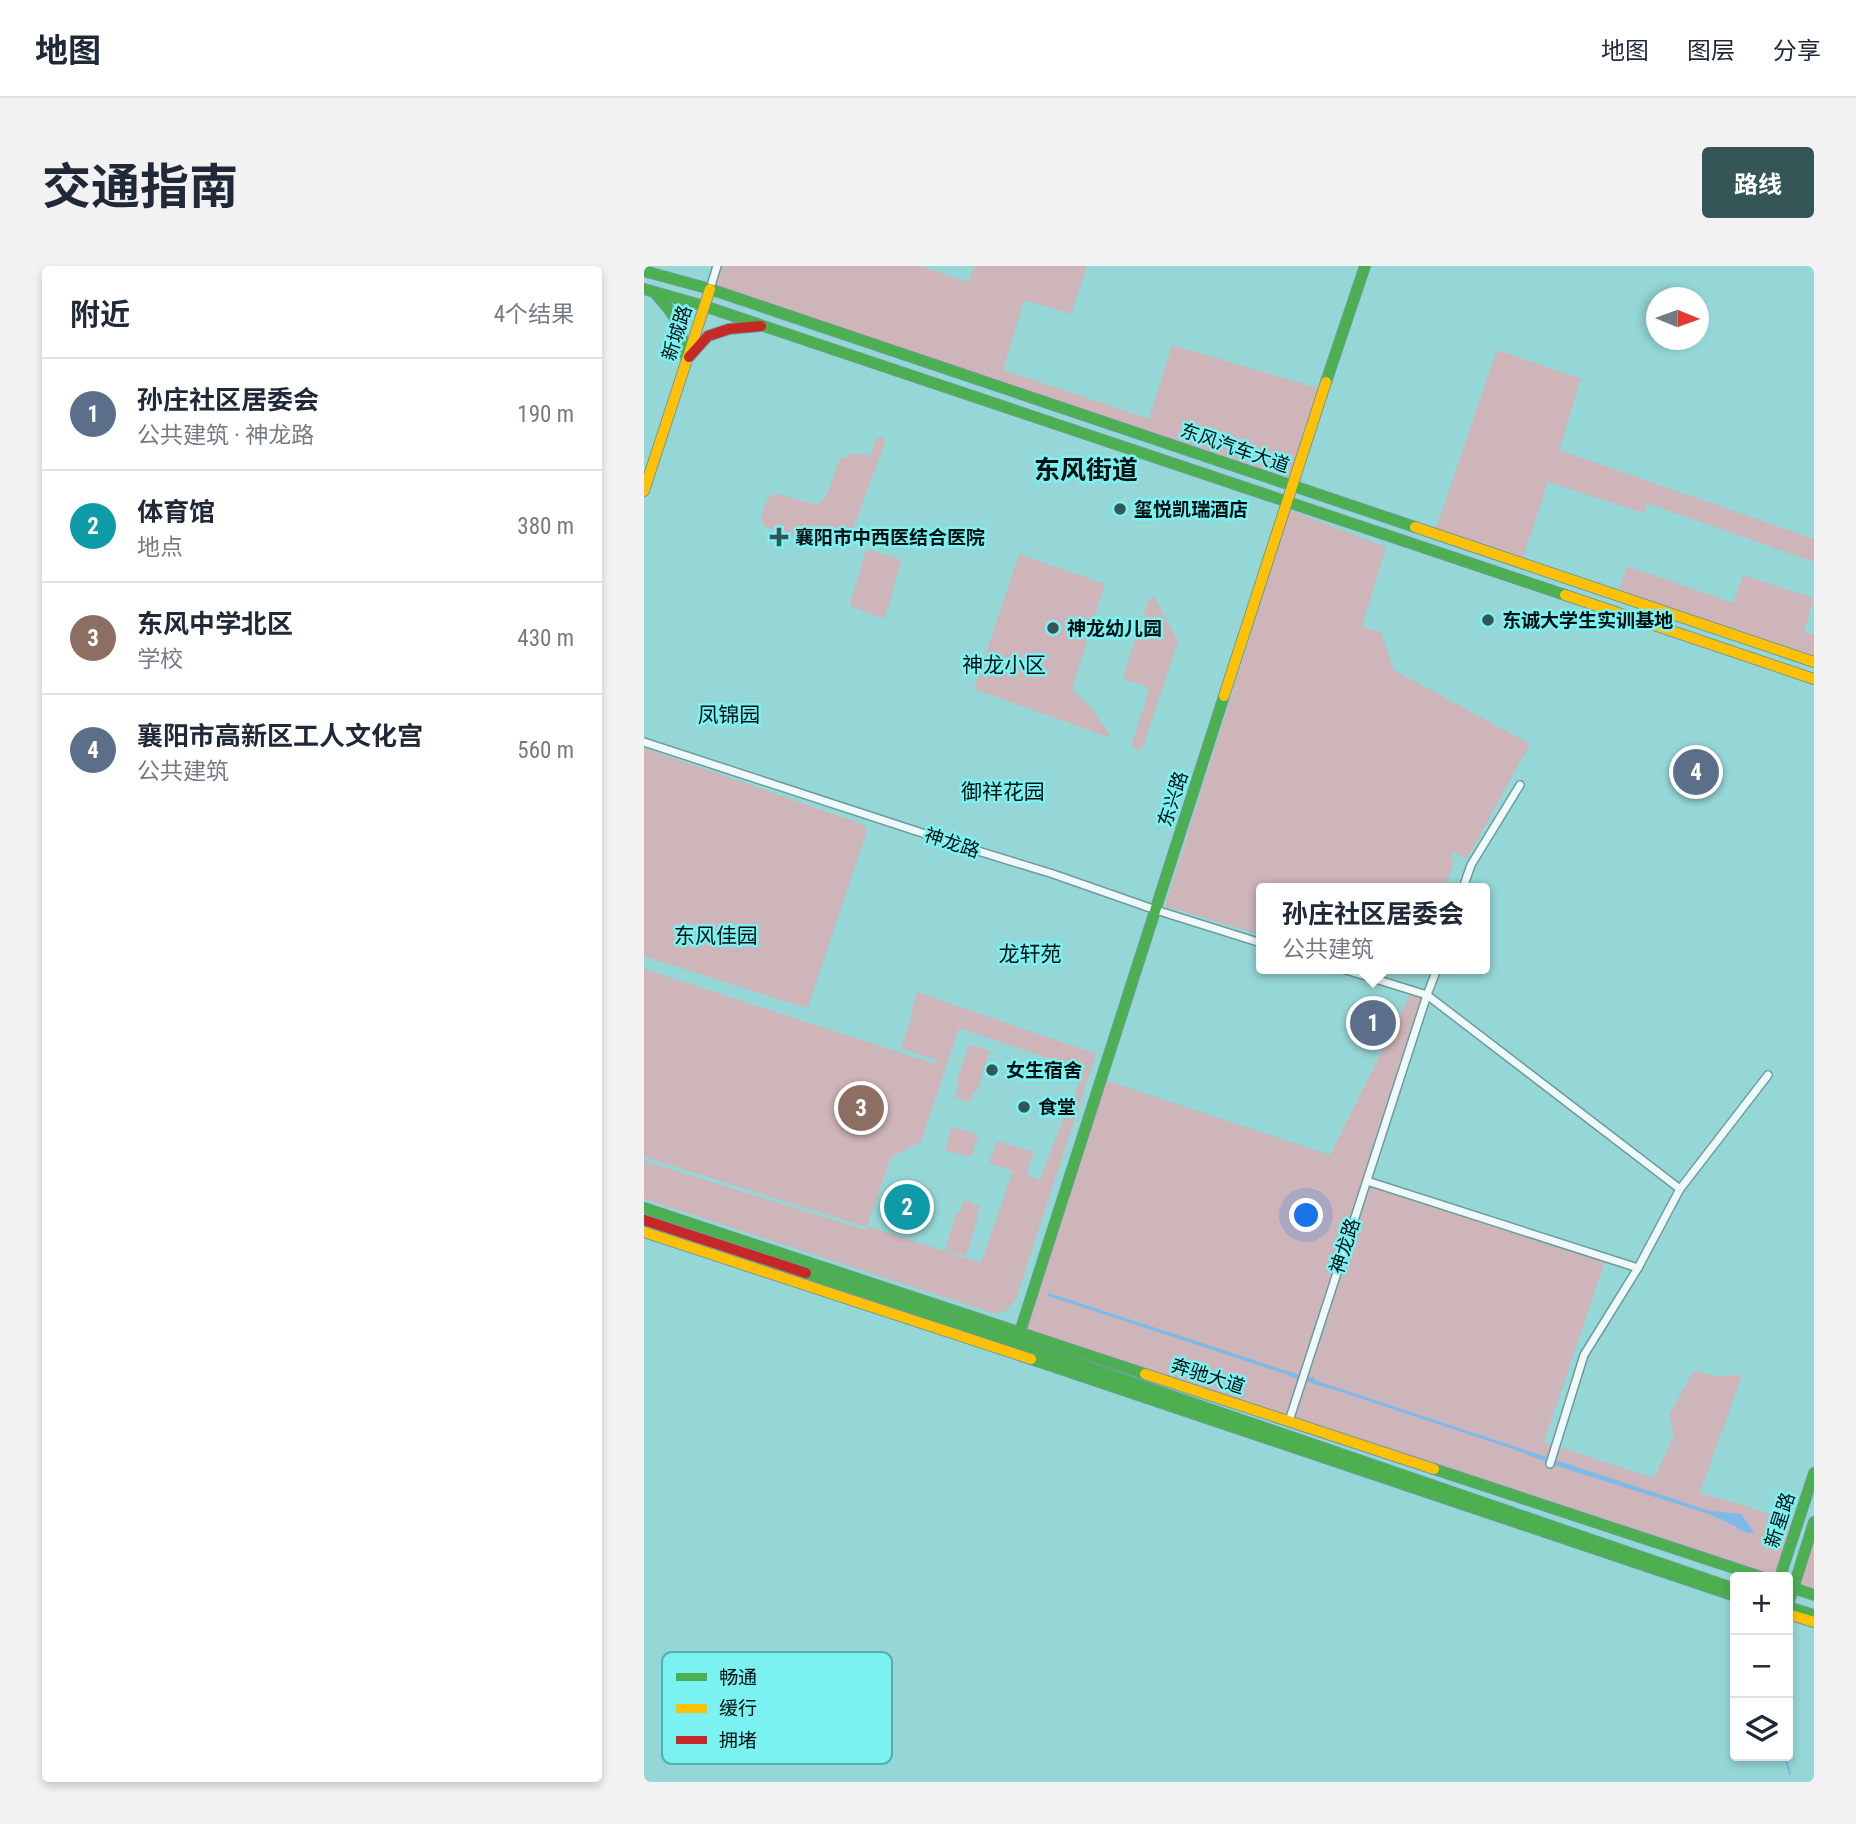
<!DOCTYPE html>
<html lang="zh">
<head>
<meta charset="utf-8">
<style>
	body { margin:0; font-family:"Roboto Condensed","Noto Sans SC",sans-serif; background:#f2f2f3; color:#1f2937 }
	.controls { position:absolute; right:21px; bottom:21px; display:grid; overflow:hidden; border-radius:7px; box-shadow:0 4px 10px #0003 }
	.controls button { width:63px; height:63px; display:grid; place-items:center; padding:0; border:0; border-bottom:2px solid #e0e1e3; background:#fff; color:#1f2937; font:35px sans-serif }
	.compass { position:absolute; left:1002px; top:21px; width:63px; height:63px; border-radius:50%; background:#fff; box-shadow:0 4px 10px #0003; rotate:91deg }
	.you { position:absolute; left:663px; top:950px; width:24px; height:24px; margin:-18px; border:5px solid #fff; border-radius:50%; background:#1a73e8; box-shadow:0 0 0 10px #1a73e833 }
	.badge { display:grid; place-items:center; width:46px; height:46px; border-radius:50%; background:#345656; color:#fff; font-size:23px; font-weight:700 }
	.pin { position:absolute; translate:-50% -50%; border:4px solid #fff; box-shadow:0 2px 7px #0006 }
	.popup { position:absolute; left:612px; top:617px; width:234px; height:91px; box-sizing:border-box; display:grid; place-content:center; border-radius:7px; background:#fff; filter:drop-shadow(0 2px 5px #0005); font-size:23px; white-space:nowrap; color:#747a83 }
	.popup b { font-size:26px; color:#1f2937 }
	.popup::after { content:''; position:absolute; left:50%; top:100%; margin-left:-14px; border:14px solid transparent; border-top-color:#fff }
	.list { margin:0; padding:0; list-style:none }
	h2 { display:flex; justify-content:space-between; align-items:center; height:91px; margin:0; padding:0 28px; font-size:30px }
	h2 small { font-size:23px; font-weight:400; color:#747a83 }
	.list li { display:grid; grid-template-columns:46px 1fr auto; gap:21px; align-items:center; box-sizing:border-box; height:112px; padding:0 28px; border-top:2px solid #e0e1e3 }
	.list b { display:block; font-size:26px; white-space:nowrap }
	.list p { margin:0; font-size:23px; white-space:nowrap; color:#747a83 }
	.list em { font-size:23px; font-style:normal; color:#747a83 }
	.icon { flex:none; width:38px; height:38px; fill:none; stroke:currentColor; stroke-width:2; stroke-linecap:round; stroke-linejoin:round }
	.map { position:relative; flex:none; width:1170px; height:1516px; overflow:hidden; border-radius:7px }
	header { display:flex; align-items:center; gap:42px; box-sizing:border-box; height:98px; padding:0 35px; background:#fff; border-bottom:2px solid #e0e1e3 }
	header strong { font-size:33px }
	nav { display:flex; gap:38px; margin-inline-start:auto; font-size:24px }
	.intro { display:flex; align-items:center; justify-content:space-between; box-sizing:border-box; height:168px; padding:0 42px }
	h1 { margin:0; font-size:49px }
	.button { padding:18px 32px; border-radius:7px; background:#345656; color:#fff; font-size:24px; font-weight:700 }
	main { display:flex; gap:42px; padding:0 42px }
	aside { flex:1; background:#fff; border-radius:7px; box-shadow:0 4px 10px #0003 }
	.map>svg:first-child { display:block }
	.green { fill:#cdb5b9; fill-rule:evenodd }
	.water { fill:#7eb9eb }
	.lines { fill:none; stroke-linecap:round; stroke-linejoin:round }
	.stream { stroke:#7eb9eb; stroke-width:2 }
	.street-casing { stroke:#6c9c9c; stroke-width:10 }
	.fast-casing { stroke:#6c9c9c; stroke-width:12 }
	.slow-casing { stroke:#6c9c9c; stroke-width:12 }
	.jam-casing { stroke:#6c9c9c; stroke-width:12 }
	.street { stroke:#eff9f9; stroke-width:7 }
	.fast { stroke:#4caf50; stroke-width:10 }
	.slow { stroke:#ffc107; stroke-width:10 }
	.jam { stroke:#c62828; stroke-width:10 }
	.poi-dot { fill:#345656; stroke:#7af2f2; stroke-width:2.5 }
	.labels { text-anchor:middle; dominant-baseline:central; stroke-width:5; stroke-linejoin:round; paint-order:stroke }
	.street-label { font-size:19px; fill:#001011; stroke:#7af2f2 }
	.poi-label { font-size:19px; font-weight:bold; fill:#001011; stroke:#7af2f2; text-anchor:start }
	.neighbourhood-label { font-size:21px; fill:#001011; stroke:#7af2f2 }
	.district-label { font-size:26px; font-weight:bold; fill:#001011; stroke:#7af2f2 }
	.key { fill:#7af2f2; stroke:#55aeae; stroke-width:2 }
	.key-label { font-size:19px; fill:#001011 }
</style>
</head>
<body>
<header>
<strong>地图</strong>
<nav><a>地图</a><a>图层</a><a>分享</a></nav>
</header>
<div class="intro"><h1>交通指南</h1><a class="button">路线</a></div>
<main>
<aside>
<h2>附近<small>4个结果</small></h2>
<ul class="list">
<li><span class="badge" style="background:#5c6f8a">1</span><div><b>孙庄社区居委会</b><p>公共建筑 · 神龙路</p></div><em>190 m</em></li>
<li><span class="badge" style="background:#0f9aa8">2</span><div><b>体育馆</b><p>地点</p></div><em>380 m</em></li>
<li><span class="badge" style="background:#8d6e63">3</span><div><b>东风中学北区</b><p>学校</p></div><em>430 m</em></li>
<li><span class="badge" style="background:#5c6f8a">4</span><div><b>襄阳市高新区工人文化宫</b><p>公共建筑</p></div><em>560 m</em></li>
</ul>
</aside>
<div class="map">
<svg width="1170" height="1516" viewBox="0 0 1170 1516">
	<rect width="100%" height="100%" fill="#95d7d7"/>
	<g class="green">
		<path d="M 73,0 L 276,0 L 324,16 L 330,0 L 443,0 L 427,48 L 380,34 L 359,104 L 505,153 L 528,79 L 680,124 L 648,220 L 66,23 Z"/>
		<path d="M 853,84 L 937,113 L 915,184 L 1170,273 L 1170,296 L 1003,237 L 1000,247 L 904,216 L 877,297 L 790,268 Z"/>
		<path d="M 236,171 L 240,172 L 241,177 L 208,265 L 202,269 L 179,263 L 163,274 L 121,261 L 117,253 C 120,242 121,228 134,228 L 173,239 C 187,230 189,209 195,194 L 211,187 L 226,190 L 232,173 Z"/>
		<path d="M 646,244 L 742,281 L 718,360 L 737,367 L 750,404 L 886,478 L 823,593 L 807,585 L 809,597 L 801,622 L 617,622 L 617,669 L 521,640 Z"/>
		<path d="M 226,284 L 255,293 L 257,296 L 241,351 L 238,352 L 208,341 L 206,337 L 222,286 Z"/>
		<path d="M 375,288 L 461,318 L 428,423 L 449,444 L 467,472 L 330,423 Z"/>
		<path d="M 983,300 L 1089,337 L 1099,309 L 1170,332 L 1160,366 L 1170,369 L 1170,396 L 973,330 Z"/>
		<path d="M 510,330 L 534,376 L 499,481 L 494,484 L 487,480 L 505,425 L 502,420 L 482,414 L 479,410 L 505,333 Z"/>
		<path d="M 0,482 L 218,558 L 222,563 L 222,568 L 165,738 L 162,742 L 0,690 Z"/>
		<path d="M 0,703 L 291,798 L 292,794 L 257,782 L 269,746 L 267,744 L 273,726 L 452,788 L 372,1033 C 366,1042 360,1049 349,1047 L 0,933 L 0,895 L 222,964 L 222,961 L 0,891 ZM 315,762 L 421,798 L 418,807 L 436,813 L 429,836 L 426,835 L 396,914 L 382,908 L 390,886 L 353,875 L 345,897 L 369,905 L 337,997 L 223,960 L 247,891 L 277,876 Z"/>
		<path d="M 768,725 L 783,729 L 723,915 L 962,992 L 900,1176 L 1010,1212 L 1030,1170 L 1025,1149 L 1050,1104 L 1070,1110 L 1098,1109 L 1056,1227 L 1102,1240 L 1153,1258 L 1136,1311 L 1117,1311 L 376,1066 L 458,813 L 686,889 Z"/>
		<path d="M 325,778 L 346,785 L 333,825 L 330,824 L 326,837 L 311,831 L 315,820 L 312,818 Z"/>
		<path d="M 308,861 L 334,869 L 327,891 L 301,884 Z"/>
		<path d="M 320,934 L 336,940 L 332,951 L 334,952 L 322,990 L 301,984 L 313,946 L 316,947 Z"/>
		<path d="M 1170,1268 L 1170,1329 L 1149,1322 Z"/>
	</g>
	<path class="water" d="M 405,1027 L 643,1105 L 667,1112 L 669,1110 L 670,1114 L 1066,1245 L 1097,1248 L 1110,1266 L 1105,1267 L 1093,1263 L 1093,1261 L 1065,1248 L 910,1199 L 869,1183 L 694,1125 L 647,1111 L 642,1108 L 404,1030 Z"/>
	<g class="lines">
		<path class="stream" d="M 1141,1490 L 1146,1508"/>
		<g class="street-casing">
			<g id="street">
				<path d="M 66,23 L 73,0"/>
				<path d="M 0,476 L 321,581 L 409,608 L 512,644 L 617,677"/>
				<path d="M 819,622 L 827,599 L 876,519"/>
				<path d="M 793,703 L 783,729 L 1036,923"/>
				<path d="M 723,915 L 994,1002 L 940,1089 L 906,1198"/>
				<path d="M 994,1002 L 1036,923 L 1124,809"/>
				<path d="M 645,1155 L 783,729 L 699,703"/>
			</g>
		</g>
		<g class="fast-casing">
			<g id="fast">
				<path d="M 0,5 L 66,23 L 771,261"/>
				<path d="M 0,23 L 60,40 L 921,329"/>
				<path d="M 10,26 C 31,48 38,61 42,91"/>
				<path d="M 682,116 L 721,0"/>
				<path d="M 0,942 L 501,1108"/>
				<path d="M 162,1007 L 373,1077 L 1091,1323"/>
				<path d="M 374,1072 L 580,430"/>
				<path d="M 387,1093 L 1091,1330"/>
				<path d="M 790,1203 L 1117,1311"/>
				<path d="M 1136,1311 L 1170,1207"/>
				<path d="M 1144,1320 L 1170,1329"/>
				<path d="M 1144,1339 L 1170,1256"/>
				<path d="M 1144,1341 L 1170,1349"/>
			</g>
		</g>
		<g class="slow-casing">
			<g id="slow">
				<path d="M 0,225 L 66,23"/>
				<path d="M 771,261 L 1170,396"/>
				<path d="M 921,329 L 1170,413"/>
				<path d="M 580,430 L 682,116"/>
				<path d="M 0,966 L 387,1093"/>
				<path d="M 501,1108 L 790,1203"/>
				<path d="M 1144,1348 L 1170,1356"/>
			</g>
		</g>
		<g class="jam-casing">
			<g id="jam">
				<path d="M 45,91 L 64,70 L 85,63 L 117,60"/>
				<path d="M 0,954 L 162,1007"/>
			</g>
		</g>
		<use href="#street" class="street"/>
		<use href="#fast" class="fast"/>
		<use href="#slow" class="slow"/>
		<use href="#jam" class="jam"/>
	</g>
	<g class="poi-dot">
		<circle cx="476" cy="243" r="7"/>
		<path d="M131.5 260.5h7v7h7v7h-7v7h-7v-7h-7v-7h7z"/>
		<circle cx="844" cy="354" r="7"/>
		<circle cx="409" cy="362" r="7"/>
		<circle cx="348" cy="804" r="7"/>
		<circle cx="380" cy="841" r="7"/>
	</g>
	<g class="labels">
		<g class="street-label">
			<text transform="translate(33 67) rotate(-72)">新城路</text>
			<text transform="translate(591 182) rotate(19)">东风汽车大道</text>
			<text transform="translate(529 533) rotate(-72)">东兴路</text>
			<text transform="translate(308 577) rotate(18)">神龙路</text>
			<text transform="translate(701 980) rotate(-72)">神龙路</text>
			<text transform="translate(564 1110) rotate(18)">奔驰大道</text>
			<text transform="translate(1136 1254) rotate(-72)">新星路</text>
		</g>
		<g class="poi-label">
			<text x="490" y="243">玺悦凯瑞酒店</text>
			<text x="151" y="271">襄阳市中西医结合医院</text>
			<text x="858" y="354">东诚大学生实训基地</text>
			<text x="423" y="362">神龙幼儿园</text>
			<text x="362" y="804">女生宿舍</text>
			<text x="394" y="841">食堂</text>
		</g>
		<g class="neighbourhood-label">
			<text x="360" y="399">神龙小区</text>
			<text x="85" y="449">凤锦园</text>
			<text x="359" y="526">御祥花园</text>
			<text x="72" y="670">东风佳园</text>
			<text x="386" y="688">龙轩苑</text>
		</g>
		<g class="district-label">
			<text x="442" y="204">东风街道</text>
		</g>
	</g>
	<rect x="18" y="1386" width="230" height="112" rx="10" class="key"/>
	<rect x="32" y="1407" width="31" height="8" fill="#4caf50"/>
	<rect x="32" y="1438" width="31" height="9" fill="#ffc107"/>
	<rect x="32" y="1470" width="31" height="8" fill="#c62828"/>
	<g class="key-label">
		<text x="75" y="1418">畅通</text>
		<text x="75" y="1449">缓行</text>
		<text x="75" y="1481">拥堵</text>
	</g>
</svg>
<div class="controls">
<button>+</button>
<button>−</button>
<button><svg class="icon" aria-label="layers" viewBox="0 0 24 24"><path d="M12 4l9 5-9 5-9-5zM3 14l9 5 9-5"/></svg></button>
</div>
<svg class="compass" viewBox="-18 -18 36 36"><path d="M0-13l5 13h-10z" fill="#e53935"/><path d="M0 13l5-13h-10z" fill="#747a83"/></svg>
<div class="you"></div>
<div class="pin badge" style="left:729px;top:757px;background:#5c6f8a">1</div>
<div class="popup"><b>孙庄社区居委会</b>公共建筑</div>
<div class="pin badge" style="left:263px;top:941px;background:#0f9aa8">2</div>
<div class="pin badge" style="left:217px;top:842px;background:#8d6e63">3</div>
<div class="pin badge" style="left:1052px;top:506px;background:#5c6f8a">4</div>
</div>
</main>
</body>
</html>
